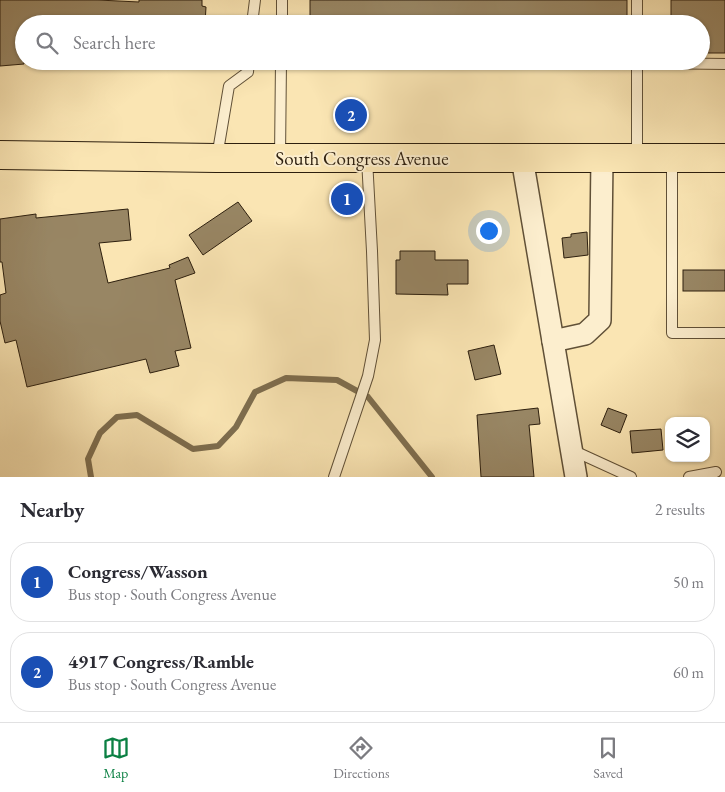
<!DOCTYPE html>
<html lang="en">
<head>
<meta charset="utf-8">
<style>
	body { margin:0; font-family:"EB Garamond",serif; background:#f7f7f7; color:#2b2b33 }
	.controls { position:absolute; right:15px; bottom:15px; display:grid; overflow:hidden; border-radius:10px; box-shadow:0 1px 4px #0004 }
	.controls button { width:45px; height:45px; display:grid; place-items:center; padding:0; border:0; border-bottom:1px solid #e1e1e2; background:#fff; color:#2b2b33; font:25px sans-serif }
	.you { position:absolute; left:488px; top:230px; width:18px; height:18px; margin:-12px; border:4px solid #fff; border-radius:50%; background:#1a73e8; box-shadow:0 0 0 8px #1a73e833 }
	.badge { display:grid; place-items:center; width:32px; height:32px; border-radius:50%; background:#0b8043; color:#fff; font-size:16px; font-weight:700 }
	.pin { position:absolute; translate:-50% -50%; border:2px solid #fff; box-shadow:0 1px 5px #0006 }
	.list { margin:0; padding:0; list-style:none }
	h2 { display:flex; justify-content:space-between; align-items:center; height:65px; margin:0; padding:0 20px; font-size:21px }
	h2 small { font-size:16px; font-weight:400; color:#7c7c81 }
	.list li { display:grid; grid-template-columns:32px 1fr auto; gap:15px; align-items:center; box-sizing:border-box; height:80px; margin:0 10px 10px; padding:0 10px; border:1px solid #e1e1e2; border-radius:20px }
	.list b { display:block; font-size:19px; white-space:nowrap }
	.list p { margin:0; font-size:16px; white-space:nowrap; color:#7c7c81 }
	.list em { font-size:16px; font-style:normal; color:#7c7c81 }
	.icon { flex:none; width:28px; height:28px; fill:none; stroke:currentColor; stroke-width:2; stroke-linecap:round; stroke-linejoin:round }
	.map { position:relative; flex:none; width:725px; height:477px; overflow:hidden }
	.search { position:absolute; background:#fff; box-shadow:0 1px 4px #0004; left:15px; right:15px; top:15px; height:55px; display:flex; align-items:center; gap:12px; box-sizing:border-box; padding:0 18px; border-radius:28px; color:#7c7c81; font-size:19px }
	.sheet { height:245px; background:#fff }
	nav { display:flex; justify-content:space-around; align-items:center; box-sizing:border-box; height:70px; border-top:1px solid #e1e1e2; background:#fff; font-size:14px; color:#7c7c81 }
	nav a { display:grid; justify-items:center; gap:2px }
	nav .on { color:#0b8043 }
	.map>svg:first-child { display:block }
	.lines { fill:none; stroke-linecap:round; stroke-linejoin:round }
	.stream { stroke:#7e6e4f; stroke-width:6 }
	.building { fill:#988664; stroke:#2d1f0e }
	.lane-casing { stroke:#605037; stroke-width:12 }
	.street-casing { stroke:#605037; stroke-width:24 }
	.primary-casing { stroke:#2d1f0e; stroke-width:30 }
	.lane { stroke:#fceece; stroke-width:10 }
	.street { stroke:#fceece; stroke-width:21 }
	.primary { stroke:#fae5b3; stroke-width:28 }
	.labels { text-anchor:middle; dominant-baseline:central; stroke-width:4; stroke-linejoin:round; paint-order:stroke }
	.street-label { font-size:19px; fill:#2d1f0e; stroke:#fceece }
</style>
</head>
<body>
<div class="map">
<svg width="725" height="477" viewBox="0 0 725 477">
	<rect width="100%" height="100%" fill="#fae5b3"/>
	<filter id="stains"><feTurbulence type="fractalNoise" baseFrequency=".004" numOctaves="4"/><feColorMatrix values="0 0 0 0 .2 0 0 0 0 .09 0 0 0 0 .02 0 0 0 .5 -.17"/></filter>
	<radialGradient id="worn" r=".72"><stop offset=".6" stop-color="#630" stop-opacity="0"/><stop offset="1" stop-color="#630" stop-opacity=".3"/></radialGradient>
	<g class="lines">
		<path class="stream" d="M 91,477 L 88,459 L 100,433 L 117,417 L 137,415 L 193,449 L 218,446 L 236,427 L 255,392 L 286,378 L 337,380 L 368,397 L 432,477"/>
	</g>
	<g class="building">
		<path d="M 0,0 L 98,0 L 139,2 L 139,0 L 202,0 L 202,6 L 206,7 L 205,24 L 24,24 L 24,64 L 0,66 Z"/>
		<rect x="310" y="0" width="317" height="24"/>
		<path d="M 671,0 L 725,0 L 725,53 L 701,53 L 701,24 L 671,24 Z"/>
		<path d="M 238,202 L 252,221 L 203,255 L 189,235 Z"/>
		<path d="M 128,209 L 131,240 L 99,243 L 108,283 L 170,268 L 169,265 L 188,257 L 195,273 L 175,280 L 191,348 L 175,351 L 179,366 L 150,373 L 146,359 L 27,387 L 16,340 L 5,343 L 0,321 L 0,295 L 6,293 L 2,262 L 0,262 L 0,219 L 36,214 L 36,218 Z"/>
		<path d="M 587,232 L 588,255 L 564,258 L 562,238 L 571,237 L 571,234 Z"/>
		<path d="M 400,251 L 435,251 L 435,260 L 468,260 L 468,284 L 447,284 L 448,295 L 396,294 L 396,260 L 400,260 Z"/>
		<rect x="683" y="270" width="42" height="21"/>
		<path d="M 494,345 L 501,374 L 475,380 L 468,351 Z"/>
		<path d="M 538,408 L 540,424 L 529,425 L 534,477 L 481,477 L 477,415 Z"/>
		<path d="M 608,408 L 627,415 L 620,433 L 601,425 Z"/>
		<path d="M 661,429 L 663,450 L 632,453 L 630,431 Z"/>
	</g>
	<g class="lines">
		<g class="lane-casing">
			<g id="lane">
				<path d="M 637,0 L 637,24"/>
				<path d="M 252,24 L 255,0"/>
				<path d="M 282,24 L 282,0"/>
				<path d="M 485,61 L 725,64"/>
				<path d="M 637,61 L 637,157"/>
				<path d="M 217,157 L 229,86 L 248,72 L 249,61"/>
				<path d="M 280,157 L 281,61"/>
				<path d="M 672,158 L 672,333 L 725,333"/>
				<path d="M 572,450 L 631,477"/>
				<path d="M 334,477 L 368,376 L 375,340 L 372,251 L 367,159"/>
				<path d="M 689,477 L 716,472"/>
			</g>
		</g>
		<g class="street-casing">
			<g id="street">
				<path d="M 522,158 L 576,477"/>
				<path d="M 553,341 L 585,334 L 600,320 L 602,158"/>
			</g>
		</g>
		<g class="primary-casing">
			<path id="primary" d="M 0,155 L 216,158 L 725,158"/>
		</g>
		<use href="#lane" class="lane"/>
		<use href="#street" class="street"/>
		<use href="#primary" class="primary"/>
	</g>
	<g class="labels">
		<g class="street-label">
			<text x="362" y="158">South Congress Avenue</text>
		</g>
	</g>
	<rect width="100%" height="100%" filter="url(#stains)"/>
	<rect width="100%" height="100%" fill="url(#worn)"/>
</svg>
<div class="controls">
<button><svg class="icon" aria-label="layers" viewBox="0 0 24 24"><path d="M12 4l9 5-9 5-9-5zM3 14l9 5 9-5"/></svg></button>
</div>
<div class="you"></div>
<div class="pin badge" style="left:347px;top:199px;background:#1a4fb4">1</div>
<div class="pin badge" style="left:351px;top:115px;background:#1a4fb4">2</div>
<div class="search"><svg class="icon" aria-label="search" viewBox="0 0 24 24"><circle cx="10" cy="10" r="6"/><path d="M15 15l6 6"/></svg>Search here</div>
</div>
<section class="sheet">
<h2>Nearby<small>2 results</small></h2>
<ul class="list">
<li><span class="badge" style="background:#1a4fb4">1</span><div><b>Congress/Wasson</b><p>Bus stop · South Congress Avenue</p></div><em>50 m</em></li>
<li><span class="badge" style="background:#1a4fb4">2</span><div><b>4917 Congress/Ramble</b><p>Bus stop · South Congress Avenue</p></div><em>60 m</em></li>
</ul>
</section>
<nav>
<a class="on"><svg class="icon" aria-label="map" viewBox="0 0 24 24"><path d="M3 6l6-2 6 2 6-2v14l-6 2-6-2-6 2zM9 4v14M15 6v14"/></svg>Map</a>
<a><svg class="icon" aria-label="directions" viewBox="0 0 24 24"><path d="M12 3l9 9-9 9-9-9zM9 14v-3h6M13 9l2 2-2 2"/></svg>Directions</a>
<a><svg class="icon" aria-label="saved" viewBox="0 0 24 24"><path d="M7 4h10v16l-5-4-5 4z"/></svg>Saved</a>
</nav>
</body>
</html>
